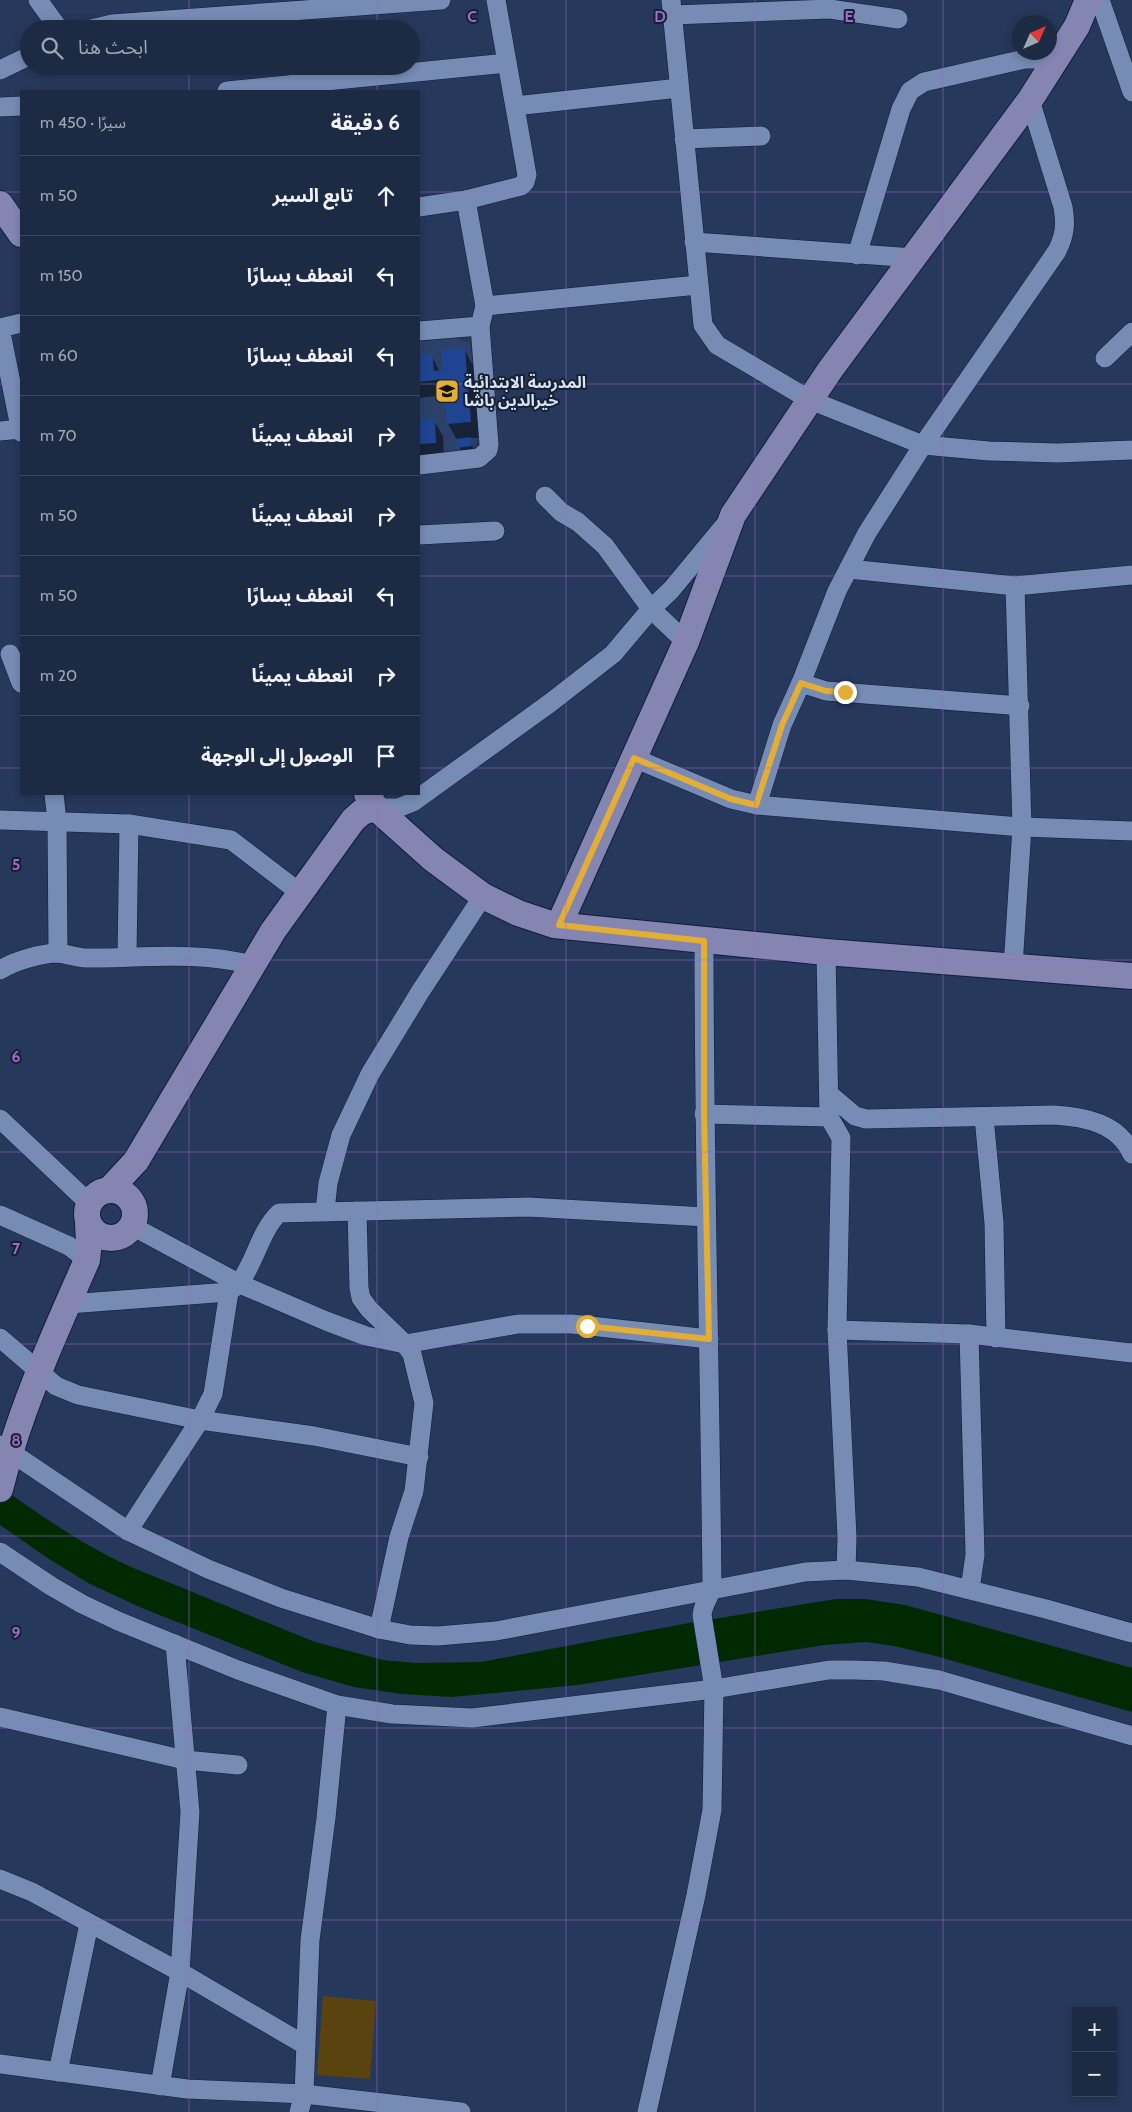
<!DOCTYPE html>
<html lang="ar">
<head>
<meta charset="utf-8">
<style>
	body { margin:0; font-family:Cabin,"Noto Sans Arabic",sans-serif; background:#25324b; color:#f1f3f6; direction:rtl }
	.controls { position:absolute; right:15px; bottom:15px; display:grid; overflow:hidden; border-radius:0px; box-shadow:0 2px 8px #0003 }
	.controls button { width:45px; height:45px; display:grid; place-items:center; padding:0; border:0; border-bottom:1px solid #3a465d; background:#1c2a44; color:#f1f3f6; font:25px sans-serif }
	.compass { position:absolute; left:1012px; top:15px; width:45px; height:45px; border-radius:50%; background:#1c2a44; box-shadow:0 2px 8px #0003; rotate:45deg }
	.stop { position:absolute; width:15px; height:15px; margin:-11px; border:4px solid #e4ae35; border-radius:50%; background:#fff }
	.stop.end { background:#e4ae35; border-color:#fff; box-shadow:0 1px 5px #0008 }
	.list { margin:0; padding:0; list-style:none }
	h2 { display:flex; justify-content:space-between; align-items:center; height:65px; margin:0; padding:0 20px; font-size:21px }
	h2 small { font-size:16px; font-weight:400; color:#a0a7b2 }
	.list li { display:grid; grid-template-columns:32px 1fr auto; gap:15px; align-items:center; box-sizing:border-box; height:80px; padding:0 20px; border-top:1px solid #3a465d }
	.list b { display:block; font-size:19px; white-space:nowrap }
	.list em { font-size:16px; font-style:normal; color:#a0a7b2 }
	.icon { flex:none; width:28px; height:28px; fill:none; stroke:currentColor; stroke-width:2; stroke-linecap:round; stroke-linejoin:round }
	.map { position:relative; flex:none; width:1132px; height:2112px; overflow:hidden; direction:ltr }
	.search { position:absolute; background:#1c2a44; box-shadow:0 2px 8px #0003; left:20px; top:20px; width:400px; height:55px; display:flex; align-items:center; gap:12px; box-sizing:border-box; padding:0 18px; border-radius:28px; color:#a0a7b2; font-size:19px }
	.panel { position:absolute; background:#1c2a44; box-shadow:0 2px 8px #0003; left:20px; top:90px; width:400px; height:705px; border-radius:0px; direction:rtl }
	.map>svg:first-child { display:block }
	.built { fill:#2c416a }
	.green { fill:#5a430f }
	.water { fill:#012a02 }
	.shadow { fill:#0007 }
	.building { fill:#1f4491 }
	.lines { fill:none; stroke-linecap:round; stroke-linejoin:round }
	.street-casing { stroke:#0f1e3f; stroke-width:20 }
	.secondary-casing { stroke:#0f1e3f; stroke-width:28 }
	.street { stroke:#768cb4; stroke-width:19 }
	.secondary { stroke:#8585b2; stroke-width:26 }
	.route { stroke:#e4ae35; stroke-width:6 }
	.grid { fill:none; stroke:#9b6cd3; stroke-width:1; stroke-opacity:0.55 }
	.labels { text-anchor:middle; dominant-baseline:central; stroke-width:4; stroke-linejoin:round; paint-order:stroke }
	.poi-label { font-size:16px; font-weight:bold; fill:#d6e2f8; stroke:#182030; text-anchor:start }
	.grid-label { font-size:16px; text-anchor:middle; font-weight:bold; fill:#9b6cd3; stroke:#182030; stroke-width:4; stroke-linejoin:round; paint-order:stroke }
</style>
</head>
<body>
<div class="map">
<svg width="1132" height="2112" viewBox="0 0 1132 2112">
	<rect width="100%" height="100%" fill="#26385b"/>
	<path class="built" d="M 457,338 L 470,344 L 481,437 L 472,449 L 419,455 L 419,342 Z"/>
	<path class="green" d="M 323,1996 L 376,2001 L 370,2079 L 317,2075 Z"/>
	<path class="water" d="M 0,1487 C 42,1516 84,1546 131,1567 L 315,1642 L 383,1660 L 415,1663 L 481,1662 L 689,1623 L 836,1599 L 866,1599 L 905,1605 L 1132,1668 L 1132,1712 L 932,1655 L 894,1646 L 866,1642 L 824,1645 L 578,1685 L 452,1697 L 402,1694 L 354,1687 L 302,1672 L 142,1608 L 90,1584 L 49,1559 L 0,1525 Z"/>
	<g class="shadow">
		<path d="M 464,349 L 473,365 L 480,438 L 470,438 L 474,451 L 461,452 L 457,440 L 448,424 L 446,395 L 419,398 L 419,356 L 431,355 L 440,372 L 444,371 Z"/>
		<path d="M 434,421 L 443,436 L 444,458 L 419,460 L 419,422 Z"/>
	</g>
	<g class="building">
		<path d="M 465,348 L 471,422 L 447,424 L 443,379 L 419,382 L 419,355 L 432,353 L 434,371 L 443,370 L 441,350 Z"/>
		<path d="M 435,419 L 436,443 L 419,444 L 419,420 Z"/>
		<path d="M 471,437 L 472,446 L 457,448 L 456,439 Z"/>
	</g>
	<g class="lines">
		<g class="street-casing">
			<g id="street">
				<path d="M 38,0 L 59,29"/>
				<path d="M 671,0 L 703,325 L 717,345 L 810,400 L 923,445 L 989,451 L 1058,453 L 1132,450"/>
				<path d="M 1100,0 L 1132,92"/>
				<path d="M 673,15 L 830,9 L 898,19"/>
				<path d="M 91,29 L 112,24 L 441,0"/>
				<path d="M 0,70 L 29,56"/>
				<path d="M 227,91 L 507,63"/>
				<path d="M 515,106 L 679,88"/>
				<path d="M 0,107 L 21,106"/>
				<path d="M 684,139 L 761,136"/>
				<path d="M 419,207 L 466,200 L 521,186 L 525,182 L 527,175 L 496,0"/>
				<path d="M 694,242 L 914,258"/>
				<path d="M 857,255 L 901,109 L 910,91 L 924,82 L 1025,59 L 1042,59 L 1055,62"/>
				<path d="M 485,306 L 698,285"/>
				<path d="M 0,328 L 21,432"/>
				<path d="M 0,328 L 21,323"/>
				<path d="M 419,331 L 480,326"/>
				<path d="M 1105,358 L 1132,332"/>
				<path d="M 0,431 L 20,429"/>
				<path d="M 419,465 L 479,458 L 488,450 L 489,445 L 480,326 L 485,306 L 466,200"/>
				<path d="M 545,496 L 561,512 L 578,522 L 605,546 L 651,609 L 686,642"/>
				<path d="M 419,535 L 495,531"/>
				<path d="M 849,569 L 1015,586 L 1132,575"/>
				<path d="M 10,654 L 21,683"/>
				<path d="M 801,683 L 826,691 L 1020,706"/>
				<path d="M 634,758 L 731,799 L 757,805 L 1022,827 L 1132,831"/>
				<path d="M 54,794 L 57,821 L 58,953"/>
				<path d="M 757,805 L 782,725 L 801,683 L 837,591 L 867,533 L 923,445 L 1057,251 C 1065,235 1066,224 1063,207 L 1030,100"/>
				<path d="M 376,808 L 398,808 L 413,802 L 550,703 L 613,654 L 651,609 L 671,590 L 724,526"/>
				<path d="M 0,820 L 129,824 L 231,840 L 299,892"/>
				<path d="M 826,952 L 829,1117 L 841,1138 L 837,1330 L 847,1537 L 846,1570"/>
				<path d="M 127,956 L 129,824"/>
				<path d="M 1013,967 L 1022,827 L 1015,586"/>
				<path d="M 0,970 C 14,961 42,953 58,953 C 68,954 78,958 88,958 C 142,958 199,951 252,965"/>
				<path d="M 829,1094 L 855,1116 L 866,1119 L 1054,1115 C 1085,1117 1118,1123 1132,1154"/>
				<path d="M 704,1114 L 829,1117"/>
				<path d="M 984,1117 L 994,1223 L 996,1338"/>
				<path d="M 0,1119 L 89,1203"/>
				<path d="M 325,1211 L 328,1183 L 341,1135 L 370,1074 L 420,992 L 483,896"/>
				<path d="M 357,1211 L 359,1288 L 361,1298 L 369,1309 L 405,1344 L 412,1354 L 424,1403 L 414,1491 L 399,1537 L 379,1629"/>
				<path d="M 0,1215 L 69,1246 L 87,1260"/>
				<path d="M 132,1226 L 240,1284 L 326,1321 L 366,1336 L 405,1344 L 518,1324 L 572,1324 L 709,1339"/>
				<path d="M 68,1304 L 229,1292 C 255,1273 256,1235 279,1213 L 528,1207 L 706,1217"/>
				<path d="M 837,1330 L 969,1334 L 1132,1353"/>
				<path d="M 969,1334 L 975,1555 L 970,1589"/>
				<path d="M 0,1338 L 56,1386 L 78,1395 L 200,1420 L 314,1436 L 419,1457"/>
				<path d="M 0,1445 L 128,1531 L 208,1569 L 281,1598 L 379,1629 L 410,1635 L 438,1636 L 496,1631 L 805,1572 L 846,1570 L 918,1577 L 1046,1609 L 1132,1633"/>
				<path d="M 128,1531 L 200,1420 L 213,1394 L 229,1292"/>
				<path d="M 0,1552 L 51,1586 L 82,1604 L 118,1621 L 238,1670 L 337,1705 L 392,1714 L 472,1718 L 714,1689 L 829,1670 L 854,1670 L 884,1671 L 939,1680 L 1132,1736"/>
				<path d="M 0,1717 L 185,1760 L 238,1765"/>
				<path d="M 0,1879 L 32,1892 L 180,1972 L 305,2045"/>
				<path d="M 0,2064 L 187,2089 L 304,2094 L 461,2112"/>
				<path d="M 58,2072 L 89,1924"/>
				<path d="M 160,2086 L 180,1972 L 190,1812 L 175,1644"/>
				<path d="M 299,2112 L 304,2094 L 310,1940 L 326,1818 L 337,1705"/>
				<path d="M 647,2112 L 696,1895 L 712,1810 L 714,1689 L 702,1615 C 703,1604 709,1598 712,1588 C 710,1373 704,1157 704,941"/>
			</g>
		</g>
		<g class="secondary-casing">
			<g id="secondary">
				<path d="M 0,204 L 21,234"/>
				<path d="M 367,794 L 376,808 L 433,859 L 483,896 L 518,913 L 554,925 L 826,952 L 1132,976"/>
				<path d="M 559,925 L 686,642 L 733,515 L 830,370 L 1030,100 L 1077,26 L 1088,0"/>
				<circle cx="111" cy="1214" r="24"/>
				<path d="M 109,1190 L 136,1161 L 273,931 L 353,820 L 362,812 L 376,808"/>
				<path d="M 0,1489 C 20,1409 54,1335 87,1260 L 89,1242 L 88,1223"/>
			</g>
		</g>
		<use href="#street" class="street"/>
		<use href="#secondary" class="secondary"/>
	</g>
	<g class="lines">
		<path class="route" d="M 587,1326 L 709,1339 L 704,1114 L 704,941 L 559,925 L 634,758 L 731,799 L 756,805 L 782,725 L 801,683 L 826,691 L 845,692"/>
	</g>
	<path class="grid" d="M 189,0 L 189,29M 377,0 L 377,29M 566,0 L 566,2112M 755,0 L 755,2112M 943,0 L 943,2112M 189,66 L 189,91M 377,66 L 377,91M 0,192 L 21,192M 419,192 L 1132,192M 0,384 L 21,384M 419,384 L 1132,384M 0,576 L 21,576M 419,576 L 1132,576M 0,768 L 21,768M 419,768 L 1132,768M 189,794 L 189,2112M 377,794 L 377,2112M 0,960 L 1132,960M 0,1152 L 1132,1152M 0,1344 L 1132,1344M 0,1536 L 1132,1536M 0,1728 L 1132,1728M 0,1920 L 1132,1920"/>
	<defs>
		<g id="school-square" transform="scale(1.25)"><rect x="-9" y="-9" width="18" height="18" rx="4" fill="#e4ae35" stroke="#182030"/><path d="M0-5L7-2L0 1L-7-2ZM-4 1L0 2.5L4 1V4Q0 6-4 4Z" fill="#111"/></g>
	</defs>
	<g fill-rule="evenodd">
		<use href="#school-square" x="447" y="391"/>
	</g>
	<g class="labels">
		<g class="poi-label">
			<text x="464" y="382">المدرسة الابتدائية<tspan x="464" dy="18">خيرالدين باشا</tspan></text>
		</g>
	</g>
	<g class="grid-label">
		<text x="472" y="22">C</text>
		<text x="660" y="22">D</text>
		<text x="849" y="22">E</text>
		<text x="16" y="870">5</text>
		<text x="16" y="1062">6</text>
		<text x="16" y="1254">7</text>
		<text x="16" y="1446">8</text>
		<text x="16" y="1638">9</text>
	</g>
</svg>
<div class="controls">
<button>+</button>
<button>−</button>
</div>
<svg class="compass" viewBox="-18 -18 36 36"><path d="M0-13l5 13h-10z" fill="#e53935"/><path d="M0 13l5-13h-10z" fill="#a0a7b2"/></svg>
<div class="stop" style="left:587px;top:1326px"></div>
<div class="stop end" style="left:845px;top:692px"></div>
<div class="search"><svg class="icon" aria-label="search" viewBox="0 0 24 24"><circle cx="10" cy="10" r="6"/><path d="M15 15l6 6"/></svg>ابحث هنا</div>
<section class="panel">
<h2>6 دقيقة<small>سيرًا · 450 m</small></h2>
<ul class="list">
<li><svg class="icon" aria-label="ahead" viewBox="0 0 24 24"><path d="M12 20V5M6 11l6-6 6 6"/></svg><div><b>تابع السير</b></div><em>50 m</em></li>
<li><svg class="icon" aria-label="left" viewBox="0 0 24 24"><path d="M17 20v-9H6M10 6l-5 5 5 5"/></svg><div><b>انعطف يسارًا</b></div><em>150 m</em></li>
<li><svg class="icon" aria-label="left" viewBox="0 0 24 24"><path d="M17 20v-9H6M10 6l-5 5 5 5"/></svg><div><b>انعطف يسارًا</b></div><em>60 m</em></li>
<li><svg class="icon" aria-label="right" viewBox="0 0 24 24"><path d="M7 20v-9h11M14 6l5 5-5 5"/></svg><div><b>انعطف يمينًا</b></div><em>70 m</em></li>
<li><svg class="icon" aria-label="right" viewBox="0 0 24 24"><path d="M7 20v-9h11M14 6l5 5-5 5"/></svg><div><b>انعطف يمينًا</b></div><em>50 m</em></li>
<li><svg class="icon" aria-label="left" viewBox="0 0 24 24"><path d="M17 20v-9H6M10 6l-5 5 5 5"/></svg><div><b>انعطف يسارًا</b></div><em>50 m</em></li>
<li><svg class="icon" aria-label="right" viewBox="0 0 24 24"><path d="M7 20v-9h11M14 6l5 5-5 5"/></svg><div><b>انعطف يمينًا</b></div><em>20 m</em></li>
<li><svg class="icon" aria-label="arrive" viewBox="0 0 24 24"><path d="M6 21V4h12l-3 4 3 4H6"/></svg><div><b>الوصول إلى الوجهة</b></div></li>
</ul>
</section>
</div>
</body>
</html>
